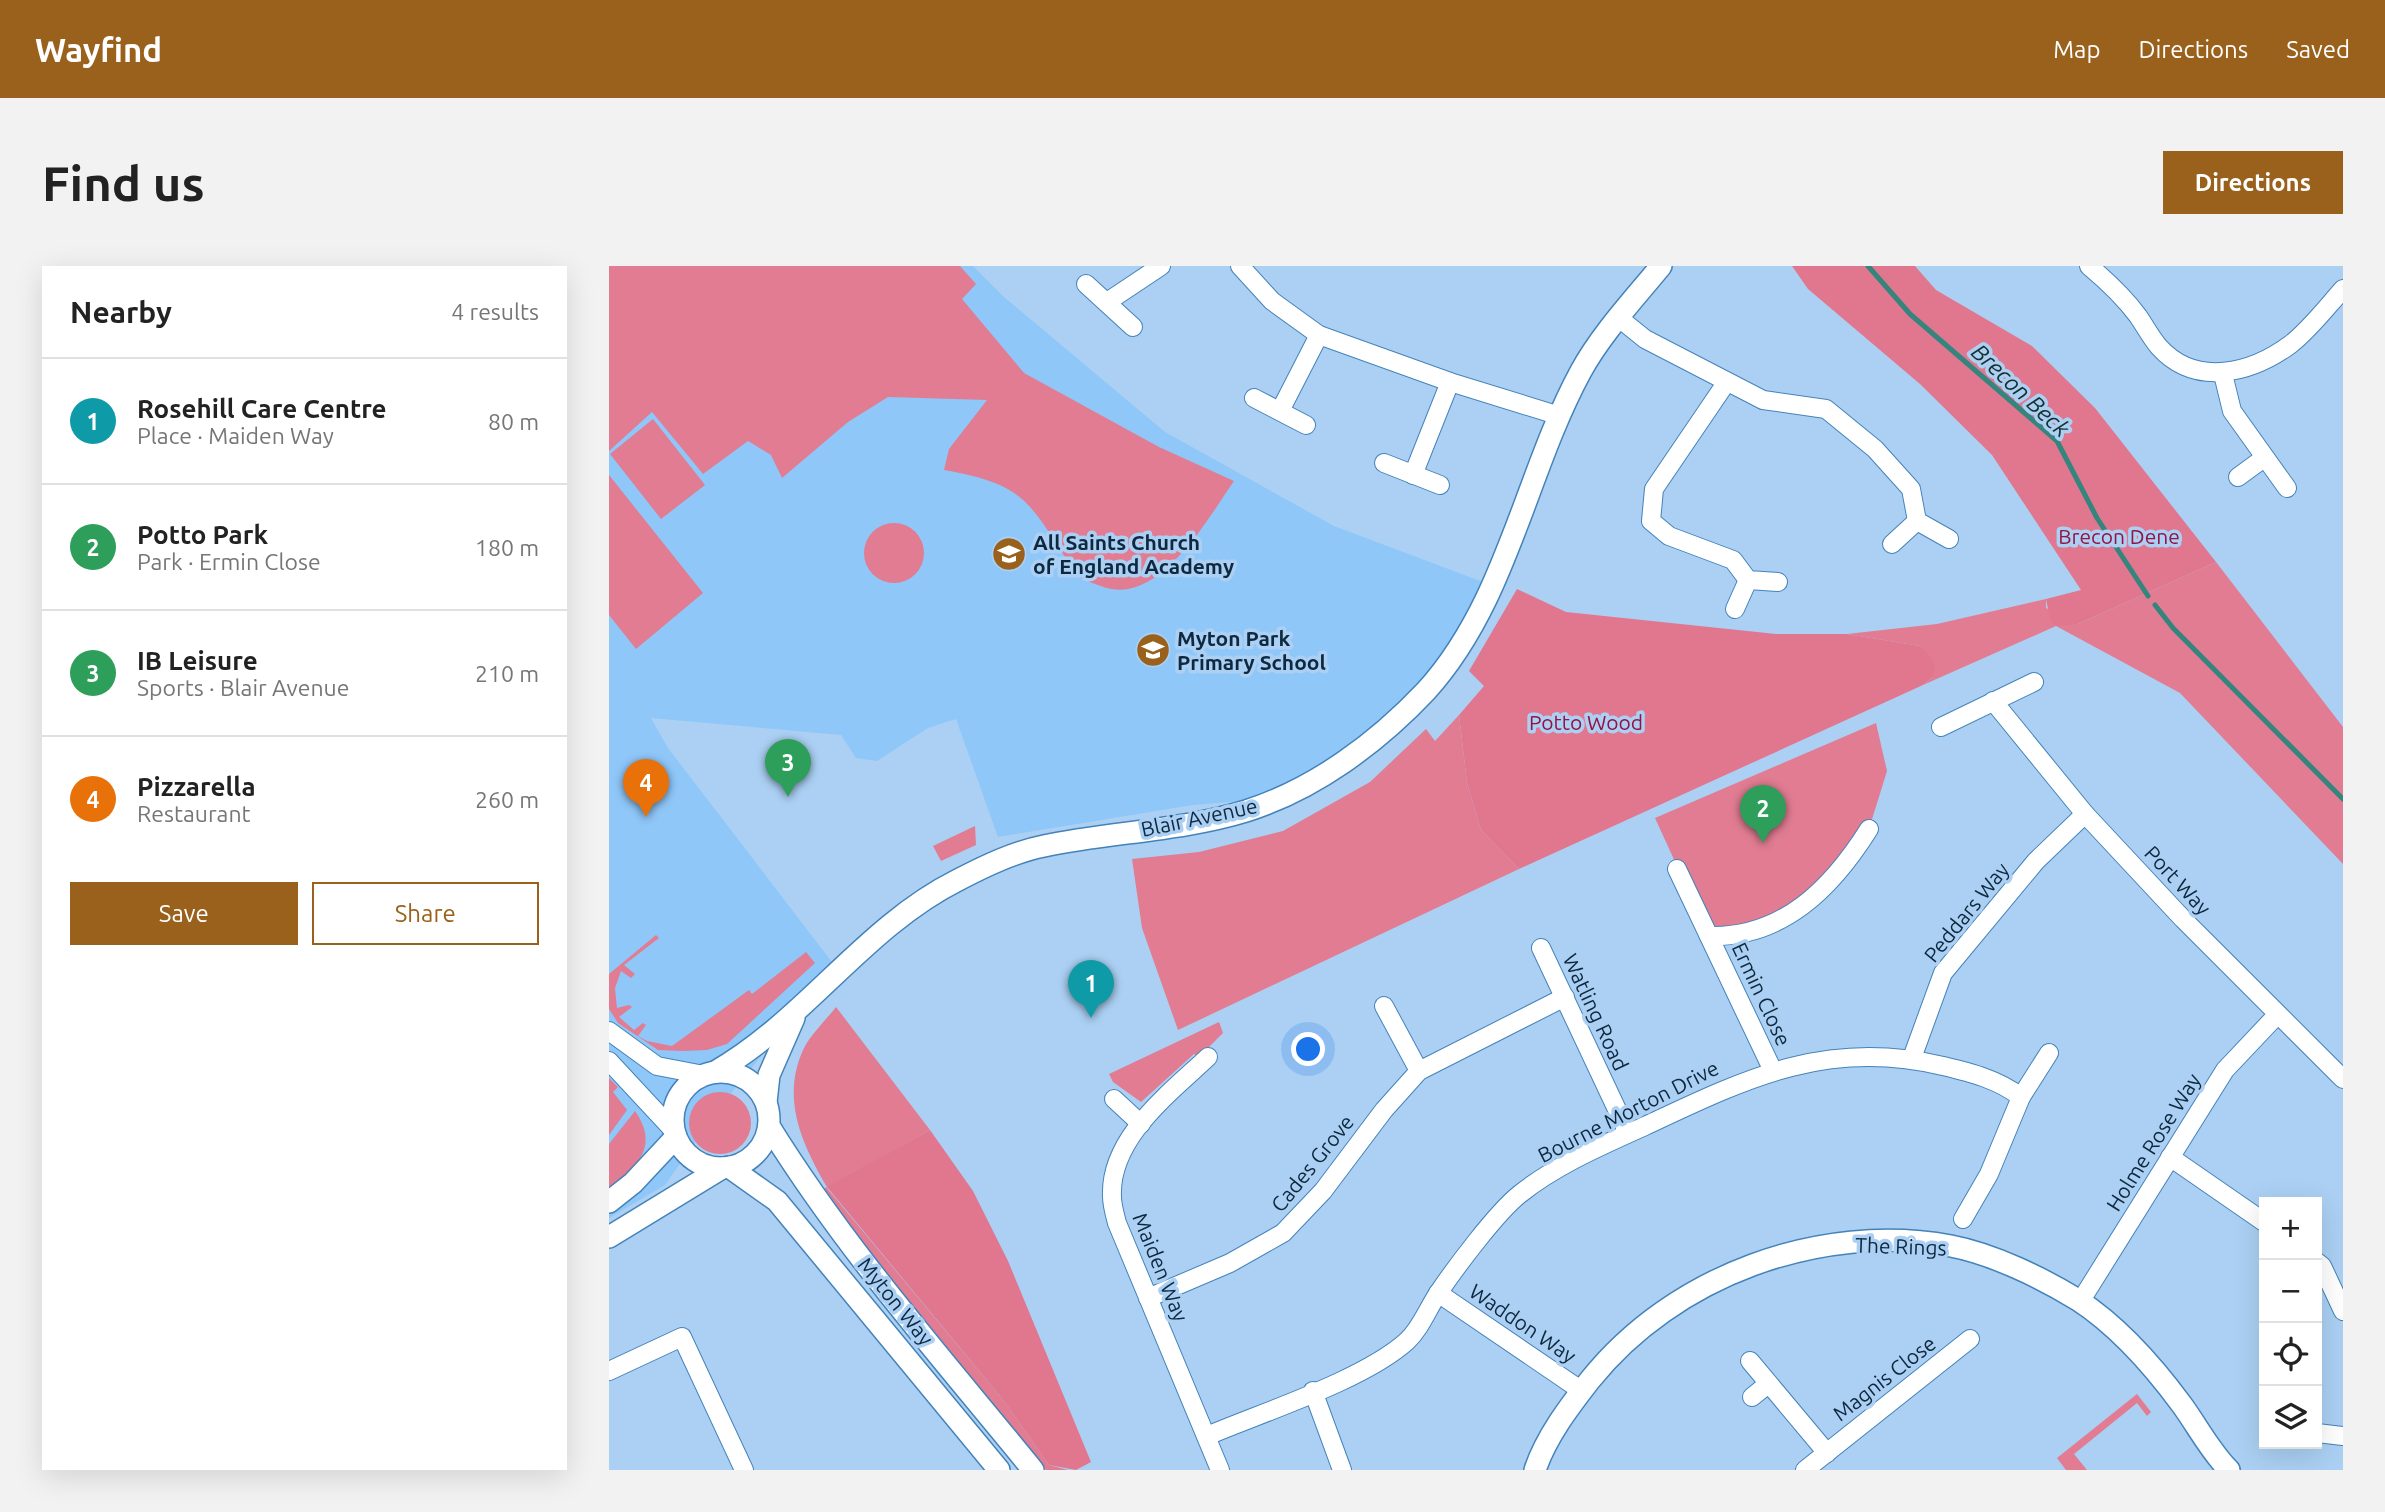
<!DOCTYPE html>
<html lang="en">
<head>
<meta charset="utf-8">
<style>
	body { margin:0; font-family:Ubuntu,sans-serif; background:#f2f2f2; color:#222 }
	.controls { position:absolute; right:21px; bottom:21px; display:grid; overflow:hidden; border-radius:0px; box-shadow:0 7px 28px #0002 }
	.controls button { width:63px; height:63px; display:grid; place-items:center; padding:0; border:0; border-bottom:2px solid #e0e0e0; background:#fff; color:#222; font:35px sans-serif }
	.you { position:absolute; left:700px; top:784px; width:24px; height:24px; margin:-18px; border:5px solid #fff; border-radius:50%; background:#1a73e8; box-shadow:0 0 0 10px #1a73e833 }
	.badge { display:grid; place-items:center; width:46px; height:46px; border-radius:50%; background:#99611c; color:#fff; font-size:23px; font-weight:700 }
	.pin { position:absolute; translate:-50% -58px; filter:drop-shadow(0 2px 4px #0008) }
	.pin::after { content:''; position:absolute; top:37px; width:24px; height:21px; background:inherit; clip-path:polygon(0 0,100% 0,50% 100%) }
	.list { margin:0; padding:0; list-style:none }
	h2 { display:flex; justify-content:space-between; align-items:center; height:91px; margin:0; padding:0 28px; font-size:30px }
	h2 small { font-size:23px; font-weight:400; color:#767676 }
	.list li { display:grid; grid-template-columns:46px 1fr auto; gap:21px; align-items:center; box-sizing:border-box; height:126px; padding:0 28px; border-top:2px solid #e0e0e0 }
	.list b { display:block; font-size:26px; white-space:nowrap }
	.list p { margin:0; font-size:23px; white-space:nowrap; color:#767676 }
	.list em { font-size:23px; font-style:normal; color:#767676 }
	.actions { display:flex; gap:14px; padding:21px 28px }
	.actions a { flex:1; padding:16px 0; border:2px solid #99611c; border-radius:0px; text-align:center; font-size:24px; color:#99611c }
	.actions .main { background:#99611c; color:#fff }
	.icon { flex:none; width:38px; height:38px; fill:none; stroke:currentColor; stroke-width:2; stroke-linecap:round; stroke-linejoin:round }
	.map { position:relative; flex:none; width:1734px; height:1204px; overflow:hidden; border-radius:0px }
	header { display:flex; align-items:center; gap:42px; box-sizing:border-box; height:98px; padding:0 35px; background:#99611c; color:#fff }
	header strong { font-size:33px }
	nav { display:flex; gap:38px; margin-inline-start:auto; font-size:24px }
	.intro { display:flex; align-items:center; justify-content:space-between; box-sizing:border-box; height:168px; padding:0 42px }
	h1 { margin:0; font-size:49px }
	.button { padding:18px 32px; border-radius:0px; background:#99611c; color:#fff; font-size:24px; font-weight:700 }
	main { display:flex; gap:42px; padding:0 42px }
	aside { flex:1; background:#fff; border-radius:0px; box-shadow:0 7px 28px #0002 }
	.map>svg:first-child { display:block }
	.built { fill:#8fc7f9 }
	.green { fill:#e17c92 }
	.forest { fill:#e0778f }
	.lines { fill:none; stroke-linecap:round; stroke-linejoin:round }
	.stream { stroke:#33857d; stroke-width:5 }
	.minor-casing { stroke:#4483b9; stroke-width:20 }
	.tertiary-casing { stroke:#4483b9; stroke-width:24 }
	.minor { stroke:#fff; stroke-width:18 }
	.tertiary { stroke:#fff; stroke-width:21 }
	.labels { text-anchor:middle; dominant-baseline:central; stroke-width:7; stroke-linejoin:round; paint-order:stroke }
	.park-label { font-size:21px; fill:#941342; stroke:#abd0f3 }
	.poi-label { font-size:21px; font-weight:bold; fill:#0e283f; stroke:#abd0f3; text-anchor:start }
	.street-label { font-size:21px; fill:#0e283f; stroke:#abd0f3 }
	.water-label { font-size:23px; font-style:italic; fill:#16302d; stroke:#abd0f3 }
</style>
</head>
<body>
<header>
<strong>Wayfind</strong>
<nav><a>Map</a><a>Directions</a><a>Saved</a></nav>
</header>
<div class="intro"><h1>Find us</h1><a class="button">Directions</a></div>
<main>
<aside>
<h2>Nearby<small>4 results</small></h2>
<ul class="list">
<li><span class="badge" style="background:#0f9aa8">1</span><div><b>Rosehill Care Centre</b><p>Place · Maiden Way</p></div><em>80 m</em></li>
<li><span class="badge" style="background:#2e9e5b">2</span><div><b>Potto Park</b><p>Park · Ermin Close</p></div><em>180 m</em></li>
<li><span class="badge" style="background:#2e9e5b">3</span><div><b>IB Leisure</b><p>Sports · Blair Avenue</p></div><em>210 m</em></li>
<li><span class="badge" style="background:#e8710a">4</span><div><b>Pizzarella</b><p>Restaurant</p></div><em>260 m</em></li>
</ul>
<div class="actions"><a class="main">Save</a><a>Share</a></div>
</aside>
<div class="map">
<svg width="1734" height="1204" viewBox="0 0 1734 1204">
	<rect width="100%" height="100%" fill="#abd0f3"/>
	<path class="built" d="M 0,0 L 364,0 L 395,31 L 556,166 L 725,260 L 874,316 L 842,381 L 792,445 L 710,506 L 635,535 L 584,539 L 389,571 L 347,453 L 319,462 L 268,495 L 247,492 L 232,469 L 42,452 L 59,482 L 229,704 L 187,747 L 111,841 L 56,919 L 0,952 Z"/>
	<g class="green">
		<path d="M 0,0 L 351,0 L 367,18 L 353,33 L 415,107 L 550,181 L 625,215 C 599,252 549,343 492,320 C 484,317 474,315 469,308 C 447,283 431,242 402,225 C 383,213 357,208 335,204 L 340,183 L 378,134 L 279,131 L 239,156 L 173,212 L 162,189 L 139,175 L 94,208 L 43,146 L 0,185 Z"/>
		<path d="M 44,153 L 96,219 L 52,253 L 1,188 Z"/>
		<path d="M 0,209 L 94,327 L 27,383 L 0,349 Z"/>
		<circle cx="285" cy="287" r="30"/>
		<path d="M 1607,296 L 1734,461 L 1734,598 L 1571,427 L 1447,360 L 1314,419 L 1324,411 L 1311,380 L 1238,368 L 1328,358 L 1437,333 L 1437,342 L 1469,358 Z"/>
		<path d="M 850,449 L 858,517 L 872,564 L 910,603 L 569,764 L 533,662 L 523,593 L 590,586 L 674,565 L 761,516 L 817,463 L 826,475 Z"/>
		<path d="M 1267,457 L 1278,505 L 1260,563 L 1180,648 L 1100,670 L 1046,552 Z"/>
		<path d="M 366,560 L 367,579 L 332,595 L 324,580 Z"/>
		<path d="M 47,669 L 50,672 L 15,699 L 26,708 L 22,712 L 12,705 L 6,722 L 8,742 L 20,739 L 23,741 L 10,751 L 25,764 L 34,757 L 37,759 L 29,770 L 38,775 L 63,780 L 140,724 L 143,728 L 197,686 L 206,697 L 118,778 L 98,784 L 74,785 L 49,784 L 9,757 L 0,743 L 0,708 Z"/>
		<path d="M 227,741 L 321,864 L 218,922 L 395,1135 L 440,1199 L 459,1204 L 437,1204 L 377,1134 L 213,924 L 218,921 C 193,878 172,833 194,784 C 201,769 217,754 227,741 Z"/>
		<path d="M 610,756 L 614,767 L 590,791 L 585,788 L 532,836 L 504,816 L 500,808 Z"/>
		<path d="M 0,812 L 9,821 L 4,826 L 18,844 L 0,869 Z"/>
		<circle cx="111" cy="857" r="31"/>
		<path d="M 26,845 C 51,881 28,900 0,924 L 0,878 Z"/>
		<path d="M 1528,1128 L 1542,1146 L 1538,1150 L 1528,1137 L 1465,1188 L 1478,1204 L 1457,1204 L 1448,1192 Z"/>
	</g>
	<g class="forest">
		<path d="M 1183,0 L 1306,0 L 1327,24 L 1423,80 L 1486,142 L 1607,296 L 1469,358 L 1447,360 L 1441,353 L 1437,333 L 1472,324 L 1383,189 L 1311,118 L 1199,23 Z"/>
		<path d="M 908,323 L 957,346 L 1167,368 L 1238,368 L 1311,380 L 1322,391 L 1326,403 L 1324,411 L 1314,419 L 910,603 L 872,564 L 858,517 L 850,449 L 875,420 L 860,405 Z"/>
		<path d="M 321,864 L 364,925 L 399,995 L 482,1196 L 467,1204 L 440,1199 L 395,1135 L 218,921 Z"/>
	</g>
	<g class="lines">
		<g class="stream">
			<path d="M 1259,0 L 1301,48 L 1448,175 L 1488,252 L 1539,330"/>
			<path d="M 1546,339 L 1564,362 L 1734,533"/>
		</g>
		<g class="minor-casing">
			<g id="minor">
				<path d="M 631,0 L 663,35 L 710,69 L 841,116 L 951,150"/>
				<path d="M 1480,0 C 1498,15 1515,31 1529,50 C 1536,60 1542,72 1550,81 C 1587,122 1643,107 1682,78 C 1701,63 1717,42 1734,23"/>
				<path d="M 477,18 L 524,61"/>
				<path d="M 498,36 L 552,0"/>
				<path d="M 1010,52 L 1036,73 L 1154,134 L 1217,143 L 1266,183 L 1302,223 L 1308,255 L 1340,273"/>
				<path d="M 1614,108 L 1623,145 L 1678,222"/>
				<path d="M 1117,117 L 1045,223 L 1042,255 L 1060,270 L 1124,294 L 1139,314 L 1169,316"/>
				<path d="M 645,132 L 697,159"/>
				<path d="M 671,145 L 710,69"/>
				<path d="M 775,197 L 831,219"/>
				<path d="M 804,209 L 841,116"/>
				<path d="M 1629,211 L 1655,192"/>
				<path d="M 1283,278 L 1308,255"/>
				<path d="M 1126,343 L 1139,314"/>
				<path d="M 1384,435 L 1476,548 L 1574,653 L 1734,813"/>
				<path d="M 1332,461 L 1425,416"/>
				<path d="M 1068,603 L 1164,805"/>
				<path d="M 1100,670 C 1174,672 1223,622 1260,563"/>
				<path d="M 932,682 L 1019,867"/>
				<path d="M 775,740 L 810,805"/>
				<path d="M 0,765 L 48,800 L 95,809"/>
				<path d="M 599,791 C 561,827 500,872 503,931 C 503,939 506,949 508,957 L 611,1204"/>
				<path d="M 1303,792 L 1334,707 L 1427,595 L 1476,548"/>
				<path d="M 0,795 L 65,865"/>
				<path d="M 1412,831 L 1440,787"/>
				<path d="M 505,833 L 532,858"/>
				<path d="M 1561,891 L 1655,956"/>
				<path d="M 1708,996 L 1713,1000 L 1734,1045"/>
				<path d="M 829,1027 L 973,1125"/>
				<path d="M 539,1032 L 621,997 L 674,967 L 714,925 L 775,844 L 810,805 L 956,731"/>
				<path d="M 1471,1036 L 1616,804 L 1668,749"/>
				<path d="M 1141,1095 L 1218,1187"/>
				<path d="M 0,1105 L 73,1071 L 135,1204"/>
				<path d="M 704,1125 L 733,1204"/>
				<path d="M 1143,1131 L 1159,1118"/>
				<path d="M 1708,1167 L 1734,1170"/>
				<path d="M 598,1170 C 654,1146 755,1114 798,1075 C 812,1062 819,1042 830,1026 C 847,1001 888,946 911,928 C 947,899 994,879 1036,860 C 1138,812 1219,772 1334,800 C 1363,807 1388,813 1412,831 L 1380,908 L 1354,953"/>
				<path d="M 1196,1204 L 1361,1073"/>
			</g>
		</g>
		<g class="tertiary-casing">
			<g id="tertiary">
				<path d="M 106,806 C 197,754 255,661 349,614 C 376,600 405,586 435,580 C 501,566 572,565 637,545 C 706,523 768,477 817,425 C 898,336 916,208 972,105 C 993,67 1025,33 1052,0"/>
				<circle cx="112" cy="854" r="48"/>
				<path d="M 157,836 L 160,809 L 185,752"/>
				<path d="M 160,860 C 236,983 333,1092 424,1204"/>
				<path d="M 120,901 L 168,935 L 390,1204"/>
				<path d="M 0,936 L 24,917 L 67,871"/>
				<path d="M 0,971 L 113,902"/>
				<path d="M 926,1204 C 937,1171 960,1141 981,1114 C 1064,1010 1211,956 1342,980 C 1384,988 1433,1012 1469,1034 C 1509,1060 1545,1101 1573,1139 C 1589,1161 1601,1185 1620,1204"/>
			</g>
		</g>
		<use href="#minor" class="minor"/>
		<use href="#tertiary" class="tertiary"/>
	</g>
	<defs>
		<g id="school-disc" transform="scale(1.75)"><circle r="9.5" fill="#99611c" stroke="#abd0f3"/><path d="M0-5L7-2L0 1L-7-2ZM-4 1L0 2.5L4 1V4Q0 6-4 4Z" fill="#fff"/></g>
	</defs>
	<g fill-rule="evenodd">
		<use href="#school-disc" x="400" y="288"/>
		<use href="#school-disc" x="544" y="384"/>
	</g>
	<g class="labels">
		<g class="park-label">
			<text x="1510" y="270">Brecon Dene</text>
			<text x="977" y="456">Potto Wood</text>
		</g>
		<g class="poi-label">
			<text x="424" y="276">All Saints Church<tspan x="424" dy="24">of England Academy</tspan></text>
			<text x="568" y="372">Myton Park<tspan x="568" dy="24">Primary School</tspan></text>
		</g>
		<g class="street-label">
			<text transform="translate(590 551) rotate(-12)">Blair Avenue</text>
			<text transform="translate(1569 614) rotate(47)">Port Way</text>
			<text transform="translate(1357 646) rotate(-51)">Peddars Way</text>
			<text transform="translate(1153 728) rotate(65)">Ermin Close</text>
			<text transform="translate(987 746) rotate(65)">Watling Road</text>
			<text transform="translate(1019 845) rotate(-27)">Bourne Morton Drive</text>
			<text transform="translate(1544 876) rotate(-58)">Holme Rose Way</text>
			<text transform="translate(703 897) rotate(-51)">Cades Grove</text>
			<text transform="translate(1292 980) rotate(2)">The Rings</text>
			<text transform="translate(552 1001) rotate(68)">Maiden Way</text>
			<text transform="translate(287 1035) rotate(51)">Myton Way</text>
			<text transform="translate(914 1057) rotate(34)">Waddon Way</text>
			<text transform="translate(1275 1112) rotate(-38)">Magnis Close</text>
		</g>
		<g class="water-label">
			<text transform="translate(1412 124) rotate(43)">Brecon Beck</text>
		</g>
	</g>
</svg>
<div class="controls">
<button>+</button>
<button>−</button>
<button><svg class="icon" aria-label="locate" viewBox="0 0 24 24"><circle cx="12" cy="12" r="6"/><path d="M12 2v4M12 18v4M2 12h4M18 12h4"/></svg></button>
<button><svg class="icon" aria-label="layers" viewBox="0 0 24 24"><path d="M12 4l9 5-9 5-9-5zM3 14l9 5 9-5"/></svg></button>
</div>
<div class="you"></div>
<div class="pin badge" style="left:482px;top:752px;background:#0f9aa8">1</div>
<div class="pin badge" style="left:1154px;top:577px;background:#2e9e5b">2</div>
<div class="pin badge" style="left:179px;top:531px;background:#2e9e5b">3</div>
<div class="pin badge" style="left:37px;top:551px;background:#e8710a">4</div>
</div>
</main>
</body>
</html>
